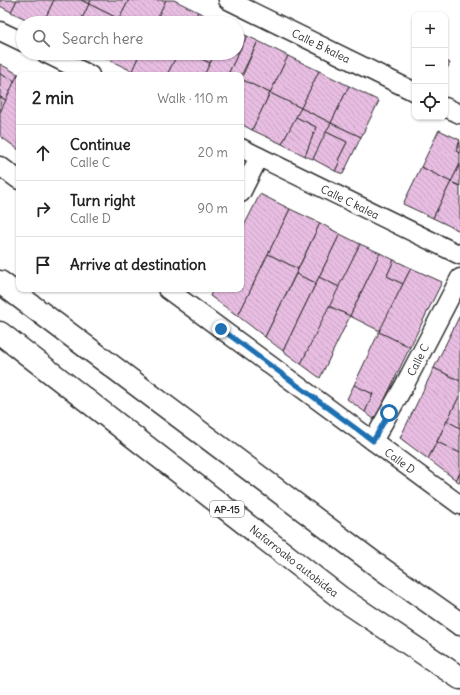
<!DOCTYPE html>
<html lang="en">
<head>
<meta charset="utf-8">
<style>
	body { margin:0; font-family:Delius,sans-serif; background:#f2f2f2; color:#222 }
	.controls { position:absolute; right:12px; top:12px; display:grid; overflow:hidden; border-radius:8px; box-shadow:0 1px 3px #0004 }
	.controls button { width:36px; height:36px; display:grid; place-items:center; padding:0; border:0; border-bottom:1px solid #e0e0e0; background:#fff; color:#222; font:20px sans-serif }
	.stop { position:absolute; width:12px; height:12px; margin:-9px; border:3px solid #1f6fb2; border-radius:50%; background:#fff }
	.stop.end { background:#1f6fb2; border-color:#fff; box-shadow:0 1px 4px #0008 }
	.list { margin:0; padding:0; list-style:none }
	h2 { display:flex; justify-content:space-between; align-items:center; height:52px; margin:0; padding:0 16px; font-size:17px }
	h2 small { font-size:13px; font-weight:400; color:#767676 }
	.list li { display:grid; grid-template-columns:26px 1fr auto; gap:12px; align-items:center; box-sizing:border-box; height:56px; padding:0 16px; border-top:1px solid #e0e0e0 }
	.list b { display:block; font-size:15px; white-space:nowrap }
	.list p { margin:0; font-size:13px; white-space:nowrap; color:#767676 }
	.list em { font-size:13px; font-style:normal; color:#767676 }
	.icon { flex:none; width:22px; height:22px; fill:none; stroke:currentColor; stroke-width:2; stroke-linecap:round; stroke-linejoin:round }
	.map { position:relative; flex:none; width:460px; height:695px; overflow:hidden }
	.search { position:absolute; background:#fff; box-shadow:0 1px 3px #0004; left:16px; top:16px; width:228px; height:44px; display:flex; align-items:center; gap:10px; box-sizing:border-box; padding:0 14px; border-radius:22px; color:#767676; font-size:15px }
	.panel { position:absolute; background:#fff; box-shadow:0 1px 3px #0004; left:16px; top:72px; width:228px; height:220px; border-radius:8px }
	.map>svg:first-child { display:block }
	.building { fill:url(#building-back-hatch); stroke:#2b2b2b }
	.lines { fill:none; stroke-linecap:round; stroke-linejoin:round }
	.minor-casing { stroke:#2b2b2b; stroke-width:21 }
	.highway-casing { stroke:#2b2b2b; stroke-width:25 }
	.minor { stroke:#fff; stroke-width:18 }
	.highway { stroke:#fff; stroke-width:22 }
	.route { stroke:#1f6fb2; stroke-width:5 }
	.labels { text-anchor:middle; dominant-baseline:central; stroke-width:4; stroke-linejoin:round; paint-order:stroke }
	.shield { fill:#fff; stroke:#6b6b6b; stroke-width:1 }
	.shield-label { font-size:10px; font-weight:bold; fill:#2b2b2b }
	.street-label { font-size:11px; fill:#2b2b2b; stroke:#fff }
</style>
</head>
<body>
<div class="map">
<svg width="460" height="695" viewBox="0 0 460 695">
	<defs>
		<pattern id="building-back-hatch" width="6" height="6" patternUnits="userSpaceOnUse"><rect width="6" height="6" fill="#e8bde2"/><path d="M-1 5l2 2M0 0l6 6M5-1l2 2" fill="none" stroke="#c7a3c2"/></pattern>
	</defs>
	<rect width="100%" height="100%" fill="#fff"/>
	<filter id="ink" filterUnits="userSpaceOnUse"><feTurbulence type="fractalNoise" baseFrequency=".025" numOctaves="2"/><feDisplacementMap in="SourceGraphic" scale="8" xChannelSelector="R" yChannelSelector="G"/><feConvolveMatrix kernelMatrix="1 2 1 2 8 2 1 2 1" color-interpolation-filters="sRGB"/></filter>
	<g filter="url(#ink)">
		<g class="building">
			<path d="M 0,0 L 17,0 L 11,12 L 0,6 Z"/>
			<path d="M 17,0 L 54,0 L 43,23 L 34,23 L 11,12 Z"/>
			<path d="M 54,0 L 81,0 L 89,4 L 80,23 L 43,23 Z"/>
			<path d="M 81,0 L 91,0 L 89,4 Z"/>
			<path d="M 91,0 L 129,0 L 119,19 L 89,4 Z"/>
			<path d="M 129,0 L 166,0 L 155,23 L 127,23 L 119,19 Z"/>
			<path d="M 166,0 L 174,0 L 198,12 L 192,23 L 155,23 Z"/>
			<path d="M 89,4 L 119,19 L 117,23 L 80,23 Z"/>
			<path d="M 198,12 L 221,23 L 192,23 Z"/>
			<path d="M 119,19 L 127,23 L 117,23 Z"/>
			<path d="M 237,31 L 247,36 L 229,72 L 233,74 L 232,75 L 204,75 L 215,53 L 237,53 Z"/>
			<path d="M 247,36 L 258,41 L 241,76 L 232,75 L 233,74 L 229,72 Z"/>
			<path d="M 258,41 L 288,56 L 270,93 L 241,79 Z"/>
			<path d="M 103,53 L 140,53 L 132,71 L 101,56 Z"/>
			<path d="M 140,53 L 178,53 L 167,75 L 140,75 L 132,71 Z"/>
			<path d="M 178,53 L 189,53 L 210,63 L 204,75 L 167,75 Z"/>
			<path d="M 189,53 L 215,53 L 210,63 Z"/>
			<path d="M 288,56 L 319,71 L 301,108 L 270,93 Z"/>
			<path d="M 445,60 L 450,63 L 445,72 Z"/>
			<path d="M 0,64 L 18,74 L 15,81 L 0,74 Z"/>
			<path d="M 319,71 L 349,86 L 331,123 L 301,108 Z"/>
			<path d="M 0,74 L 15,81 L 6,100 L 0,97 Z"/>
			<path d="M 18,74 L 21,75 L 19,75 L 19,150 L 0,136 L 0,112 Z"/>
			<path d="M 241,79 L 270,93 L 252,130 L 241,124 Z"/>
			<path d="M 349,86 L 379,101 L 361,137 L 331,123 Z"/>
			<path d="M 270,93 L 301,108 L 282,144 L 252,130 Z"/>
			<path d="M 0,97 L 6,100 L 0,112 Z"/>
			<path d="M 301,108 L 331,123 L 313,159 L 305,156 L 316,127 L 296,117 Z"/>
			<path d="M 296,117 L 316,127 L 305,156 L 282,144 Z"/>
			<path d="M 331,123 L 361,137 L 343,174 L 335,171 L 340,161 L 338,160 L 347,142 L 326,132 Z"/>
			<path d="M 439,130 L 460,140 L 456,151 L 460,153 L 460,164 L 451,182 L 421,167 Z"/>
			<path d="M 326,132 L 347,142 L 338,160 L 340,161 L 335,171 L 313,159 Z"/>
			<path d="M 460,142 L 460,153 L 456,151 Z"/>
			<path d="M 460,164 L 460,186 L 451,182 Z"/>
			<path d="M 421,167 L 451,182 L 433,218 L 403,204 Z"/>
			<path d="M 451,182 L 460,186 L 460,231 L 433,218 Z"/>
			<path d="M 260,194 L 290,209 L 238,316 L 210,296 L 213,289 L 241,289 L 241,232 Z"/>
			<path d="M 290,209 L 320,223 L 298,269 L 268,254 Z"/>
			<path d="M 320,223 L 340,234 L 316,283 L 296,274 Z"/>
			<path d="M 340,234 L 360,244 L 339,287 L 319,277 Z"/>
			<path d="M 360,244 L 380,253 L 350,316 L 329,306 Z"/>
			<path d="M 380,253 L 394,260 L 387,276 L 403,284 L 380,331 L 350,316 Z"/>
			<path d="M 268,254 L 298,269 L 265,337 L 238,316 Z"/>
			<path d="M 394,260 L 411,268 L 403,284 L 387,276 Z"/>
			<path d="M 411,268 L 442,282 L 410,347 L 379,332 Z"/>
			<path d="M 296,274 L 316,283 L 283,351 L 265,337 Z"/>
			<path d="M 319,277 L 339,287 L 301,364 L 283,351 Z"/>
			<path d="M 329,306 L 350,316 L 320,378 L 301,364 Z"/>
			<path d="M 460,315 L 460,381 L 434,368 Z"/>
			<path d="M 379,332 L 410,347 L 375,420 L 365,412 L 373,394 L 354,385 Z"/>
			<path d="M 434,368 L 460,381 L 460,395 L 428,459 L 400,438 Z"/>
			<path d="M 354,385 L 373,394 L 365,412 L 347,399 Z"/>
			<path d="M 460,395 L 460,428 L 447,421 Z"/>
			<path d="M 447,421 L 460,428 L 460,453 L 437,442 Z"/>
			<path d="M 437,442 L 460,453 L 460,473 L 456,480 L 428,459 Z"/>
			<path d="M 460,473 L 460,483 L 456,480 Z"/>
		</g>
		<g class="lines">
			<g class="minor-casing">
				<g id="minor">
					<path d="M 228,0 L 415,92"/>
					<path d="M 0,31 L 23,42"/>
					<path d="M 45,53 L 90,75"/>
					<path d="M 445,107 L 460,114"/>
					<path d="M 241,148 L 460,255"/>
					<path d="M 0,166 L 19,180"/>
					<path d="M 241,193 L 259,157"/>
					<path d="M 167,289 L 460,505"/>
					<path d="M 373,441 L 404,386 L 460,278"/>
				</g>
			</g>
			<g class="highway-casing">
				<g id="highway">
					<path d="M 0,282 L 382,569 L 460,624"/>
					<path d="M 0,333 L 341,598 L 460,678"/>
				</g>
			</g>
			<use href="#minor" class="minor"/>
			<use href="#highway" class="highway"/>
		</g>
	</g>
	<g class="lines" filter="url(#ink)">
		<path class="route" d="M 221,329 L 373,441 L 389,413"/>
	</g>
	<g class="labels">
		<rect class="shield" x="210" y="501" width="34" height="16" rx="3"/>
		<g class="shield-label">
			<text x="227" y="509">AP-15</text>
		</g>
		<g class="street-label">
			<text transform="translate(321 46) rotate(26)">Calle B kalea</text>
			<text transform="translate(350 202) rotate(26)">Calle C kalea</text>
			<text transform="translate(418 360) rotate(-63)">Calle C</text>
			<text transform="translate(400 461) rotate(36)">Calle D</text>
			<text transform="translate(294 561) rotate(38)">Nafarroako autobidea</text>
		</g>
	</g>
</svg>
<div class="controls">
<button>+</button>
<button>−</button>
<button><svg class="icon" aria-label="locate" viewBox="0 0 24 24"><circle cx="12" cy="12" r="6"/><path d="M12 2v4M12 18v4M2 12h4M18 12h4"/></svg></button>
</div>
<div class="stop" style="left:389px;top:413px"></div>
<div class="stop end" style="left:221px;top:329px"></div>
<div class="search"><svg class="icon" aria-label="search" viewBox="0 0 24 24"><circle cx="10" cy="10" r="6"/><path d="M15 15l6 6"/></svg>Search here</div>
<section class="panel">
<h2>2 min<small>Walk · 110 m</small></h2>
<ul class="list">
<li><svg class="icon" aria-label="ahead" viewBox="0 0 24 24"><path d="M12 20V5M6 11l6-6 6 6"/></svg><div><b>Continue</b><p>Calle C</p></div><em>20 m</em></li>
<li><svg class="icon" aria-label="right" viewBox="0 0 24 24"><path d="M7 20v-9h11M14 6l5 5-5 5"/></svg><div><b>Turn right</b><p>Calle D</p></div><em>90 m</em></li>
<li><svg class="icon" aria-label="arrive" viewBox="0 0 24 24"><path d="M6 21V4h12l-3 4 3 4H6"/></svg><div><b>Arrive at destination</b></div></li>
</ul>
</section>
</div>
</body>
</html>
